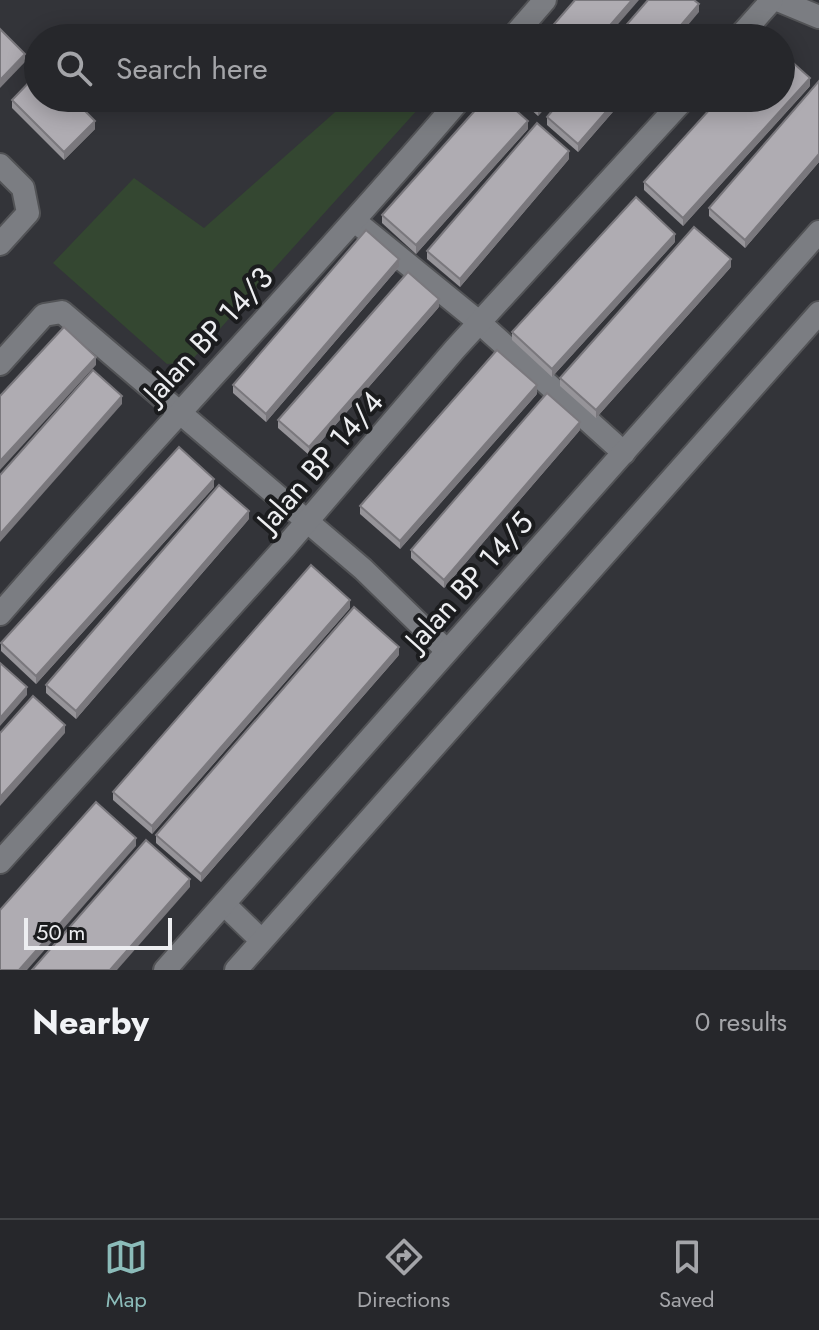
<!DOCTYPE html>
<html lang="en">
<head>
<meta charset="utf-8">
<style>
	body { margin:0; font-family:Jost,sans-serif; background:#2e2f33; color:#f1f3f6 }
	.scale { position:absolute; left:24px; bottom:20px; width:148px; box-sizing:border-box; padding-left:8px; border:4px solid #edeef1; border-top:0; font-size:22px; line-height:28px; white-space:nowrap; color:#edeef1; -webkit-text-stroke:6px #1b1c1e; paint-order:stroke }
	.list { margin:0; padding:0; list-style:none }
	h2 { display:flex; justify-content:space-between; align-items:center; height:104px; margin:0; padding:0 32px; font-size:34px }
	h2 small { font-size:26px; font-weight:400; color:#a4a5a9 }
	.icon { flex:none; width:44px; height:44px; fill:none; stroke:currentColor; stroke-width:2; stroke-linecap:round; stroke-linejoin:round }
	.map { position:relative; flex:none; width:819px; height:970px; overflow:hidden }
	.search { position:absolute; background:#26272b; box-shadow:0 4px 20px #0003; left:24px; right:24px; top:24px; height:88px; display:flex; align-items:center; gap:20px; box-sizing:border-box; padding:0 28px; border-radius:44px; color:#a4a5a9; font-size:30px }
	.sheet { height:248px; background:#26272b }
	nav { display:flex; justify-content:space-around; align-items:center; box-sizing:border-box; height:112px; border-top:2px solid #424447; background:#26272b; font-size:22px; color:#a4a5a9 }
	nav a { display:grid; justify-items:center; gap:4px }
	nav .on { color:#8bbbb9 }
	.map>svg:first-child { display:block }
	.green { fill:#344731 }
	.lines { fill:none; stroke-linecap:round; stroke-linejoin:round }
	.minor-casing { stroke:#525356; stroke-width:26 }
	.minor { stroke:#7b7d82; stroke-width:22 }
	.wall { fill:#969499 }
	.shaded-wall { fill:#7a787d }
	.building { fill:#afacb2; stroke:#7a787d; stroke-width:2 }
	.labels { text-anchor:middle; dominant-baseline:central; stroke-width:8; stroke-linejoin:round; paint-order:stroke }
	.street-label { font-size:30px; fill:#edeef1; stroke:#1b1c1e }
</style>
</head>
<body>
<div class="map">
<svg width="819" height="970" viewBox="0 0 819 970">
	<rect width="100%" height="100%" fill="#333439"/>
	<path class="green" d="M 351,98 L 428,98 L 190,362 L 167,364 L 53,263 L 134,178 L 204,228 Z"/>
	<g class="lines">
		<g class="minor-casing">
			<g id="minor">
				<path d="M 778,0 L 819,17"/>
				<path d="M 512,38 L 545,0"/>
				<path d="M 738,38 L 772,0"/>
				<path d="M 0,165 L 23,188 L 28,213 L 0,244"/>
				<path d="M 356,222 L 480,323 L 624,453"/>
				<path d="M 0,364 L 44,315 L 62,312 L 363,569 L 446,650"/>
				<path d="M 0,614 C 151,440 311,274 461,98"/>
				<path d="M 0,862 L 285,547 L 455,349 L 685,98"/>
				<path d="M 224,904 L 261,940"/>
				<path d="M 165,970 L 819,232"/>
				<path d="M 236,970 L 819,313"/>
			</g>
		</g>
		<use href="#minor" class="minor"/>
	</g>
	<g class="wall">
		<path d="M 819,81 L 819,162 L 745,248 L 709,216 L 709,208 Z"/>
		<path d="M 810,86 L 683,226 L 644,190 L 644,182 Z"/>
		<path d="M 518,98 L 554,98 L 538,116 Z"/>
		<path d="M 563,98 L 625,98 L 578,152 L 547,125 L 547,117 Z"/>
		<path d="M 12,100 L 95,129 L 64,160 L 12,108 Z"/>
		<path d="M 528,129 L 416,254 L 382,223 L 382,215 Z"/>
		<path d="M 569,159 L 460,287 L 427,259 L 427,251 Z"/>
		<path d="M 675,242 L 552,377 L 512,340 L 512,332 Z"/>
		<path d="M 399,267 L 266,422 L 233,393 L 233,385 Z"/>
		<path d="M 731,267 L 596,418 L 560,386 L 560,378 Z"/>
		<path d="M 439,307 L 309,455 L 278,428 L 278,420 Z"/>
		<path d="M 537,394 L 400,549 L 360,514 L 360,506 Z"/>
		<path d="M 580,430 L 444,588 L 411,558 L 411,550 Z"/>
		<path d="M 214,487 L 36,684 L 1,651 L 1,643 Z"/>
		<path d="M 249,519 L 76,719 L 46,693 L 46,685 Z"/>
		<path d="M 350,608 L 152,834 L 113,800 L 113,792 Z"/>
		<path d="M 399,655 L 201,882 L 156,843 L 156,835 Z"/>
	</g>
	<g class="shaded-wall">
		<path d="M 632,0 L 639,0 L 606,38 L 599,38 Z"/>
		<path d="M 699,4 L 699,12 L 677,38 L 670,38 Z"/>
		<path d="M 25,54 L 25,62 L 0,88 L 0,80 Z"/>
		<path d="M 810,78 L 810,86 L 683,226 L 683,218 Z"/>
		<path d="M 547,98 L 554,98 L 538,116 L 538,108 Z"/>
		<path d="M 618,98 L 625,98 L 578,152 L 578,144 Z"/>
		<path d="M 95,121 L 95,129 L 64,160 L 64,152 Z"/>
		<path d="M 528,121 L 528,129 L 416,254 L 416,245 Z"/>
		<path d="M 569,151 L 569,159 L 460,287 L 460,279 Z"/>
		<path d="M 819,154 L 819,162 L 745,248 L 745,240 Z"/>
		<path d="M 675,234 L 675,242 L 552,377 L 552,369 Z"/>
		<path d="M 399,259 L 399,267 L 266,422 L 266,414 Z"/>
		<path d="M 731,259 L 731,267 L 596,418 L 596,410 Z"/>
		<path d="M 439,299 L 439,307 L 309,455 L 309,447 Z"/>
		<path d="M 96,357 L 96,365 L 0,470 L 0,461 Z"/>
		<path d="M 537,385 L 537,394 L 400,549 L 400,541 Z"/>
		<path d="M 122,396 L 122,404 L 0,542 L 0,534 Z"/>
		<path d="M 580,422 L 580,430 L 444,588 L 444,580 Z"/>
		<path d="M 214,479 L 214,487 L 36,684 L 36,676 Z"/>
		<path d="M 249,511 L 249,519 L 76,719 L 76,711 Z"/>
		<path d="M 350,600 L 350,608 L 152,834 L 152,826 Z"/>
		<path d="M 399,647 L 399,655 L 201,882 L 201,874 Z"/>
		<path d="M 27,687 L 27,695 L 0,726 L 0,718 Z"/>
		<path d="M 65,725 L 65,733 L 0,806 L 0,797 Z"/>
		<path d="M 136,838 L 136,846 L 27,970 L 19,970 Z"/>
		<path d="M 190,879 L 190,887 L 117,970 L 110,970 Z"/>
	</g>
	<g class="building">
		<path d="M 575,0 L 632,0 L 599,38 L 542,38 Z"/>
		<path d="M 648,0 L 694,0 L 699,4 L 670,38 L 615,38 Z"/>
		<path d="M 0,29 L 25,54 L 0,80 Z"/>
		<path d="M 781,52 L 810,78 L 683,218 L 644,182 L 720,98 L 781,98 Z"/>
		<path d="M 38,73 L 38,98 L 72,98 L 95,121 L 64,152 L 12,100 Z"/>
		<path d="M 819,81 L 819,154 L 745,240 L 709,208 Z"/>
		<path d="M 486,98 L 502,98 L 528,121 L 416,245 L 382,215 Z"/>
		<path d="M 527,98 L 547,98 L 538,108 Z"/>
		<path d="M 563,98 L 618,98 L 578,144 L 547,117 Z"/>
		<path d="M 537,123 L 569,151 L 460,279 L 427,251 Z"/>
		<path d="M 636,197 L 675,234 L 552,369 L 512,332 Z"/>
		<path d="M 694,227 L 731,259 L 596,410 L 560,378 Z"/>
		<path d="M 366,230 L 399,259 L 266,414 L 233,385 Z"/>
		<path d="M 408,272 L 439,299 L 309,447 L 278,420 Z"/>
		<path d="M 64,327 L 96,357 L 0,461 L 0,396 Z"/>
		<path d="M 497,350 L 537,385 L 400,541 L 360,506 Z"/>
		<path d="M 93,370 L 122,396 L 0,534 L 0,475 Z"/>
		<path d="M 547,393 L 580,422 L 444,580 L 411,550 Z"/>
		<path d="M 179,447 L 214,479 L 36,676 L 1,643 Z"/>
		<path d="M 219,485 L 249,511 L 76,711 L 46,685 Z"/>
		<path d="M 311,565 L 350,600 L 152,826 L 113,792 Z"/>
		<path d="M 354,607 L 399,647 L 201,874 L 156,835 Z"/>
		<path d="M 0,663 L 27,687 L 0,718 Z"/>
		<path d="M 33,696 L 65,725 L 0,797 L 0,733 Z"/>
		<path d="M 96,802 L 136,838 L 19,970 L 0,970 L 0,910 Z"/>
		<path d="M 146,840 L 190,879 L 110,970 L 32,970 Z"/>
	</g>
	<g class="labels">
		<g class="street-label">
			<text transform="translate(208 335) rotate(-47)">Jalan BP 14/3</text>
			<text transform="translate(320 461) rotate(-49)">Jalan BP 14/4</text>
			<text transform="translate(469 581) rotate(-48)">Jalan BP 14/5</text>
		</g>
	</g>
</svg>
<div class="scale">50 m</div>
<div class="search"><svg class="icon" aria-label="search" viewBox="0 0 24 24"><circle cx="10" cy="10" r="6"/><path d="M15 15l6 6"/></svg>Search here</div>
</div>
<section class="sheet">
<h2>Nearby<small>0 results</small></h2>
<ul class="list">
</ul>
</section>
<nav>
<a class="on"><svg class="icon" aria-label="map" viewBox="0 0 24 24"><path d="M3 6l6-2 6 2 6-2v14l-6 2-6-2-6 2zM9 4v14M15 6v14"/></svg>Map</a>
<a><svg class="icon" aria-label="directions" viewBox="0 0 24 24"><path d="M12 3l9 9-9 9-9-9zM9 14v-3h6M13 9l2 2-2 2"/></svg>Directions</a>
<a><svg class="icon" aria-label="saved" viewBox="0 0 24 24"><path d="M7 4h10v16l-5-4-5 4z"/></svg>Saved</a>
</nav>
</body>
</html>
